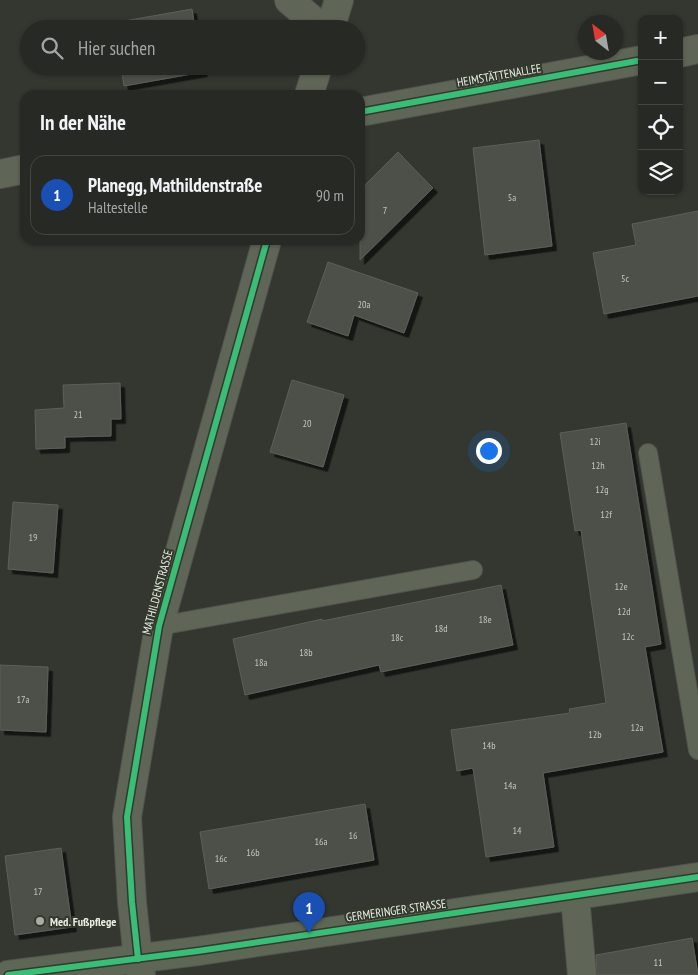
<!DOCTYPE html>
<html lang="de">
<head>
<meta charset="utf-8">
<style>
	body { margin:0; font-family:"PT Sans Narrow",sans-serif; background:#323531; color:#f1f3f6 }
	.controls { position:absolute; right:15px; top:15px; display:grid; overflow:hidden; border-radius:10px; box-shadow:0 1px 4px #0004 }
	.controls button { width:45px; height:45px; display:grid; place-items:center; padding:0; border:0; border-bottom:1px solid #424541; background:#262924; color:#f1f3f6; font:25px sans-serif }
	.compass { position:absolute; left:578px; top:15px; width:45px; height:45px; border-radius:50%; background:#262924; box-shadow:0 1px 4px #0004; rotate:329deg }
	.you { position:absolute; left:488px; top:450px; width:18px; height:18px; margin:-12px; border:4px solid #fff; border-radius:50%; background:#1a73e8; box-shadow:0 0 0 8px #1a73e833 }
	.badge { display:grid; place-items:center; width:32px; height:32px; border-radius:50%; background:#95b2f1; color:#fff; font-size:16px; font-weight:700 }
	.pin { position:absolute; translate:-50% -41px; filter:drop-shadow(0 1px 2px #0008) }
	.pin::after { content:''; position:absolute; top:26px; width:18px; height:15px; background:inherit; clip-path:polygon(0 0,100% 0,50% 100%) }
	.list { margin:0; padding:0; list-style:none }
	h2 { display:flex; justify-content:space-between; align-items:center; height:65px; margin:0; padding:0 20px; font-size:21px }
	h2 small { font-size:16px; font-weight:400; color:#a4a6a6 }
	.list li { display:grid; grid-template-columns:32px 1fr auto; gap:15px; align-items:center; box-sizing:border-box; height:80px; margin:0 10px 10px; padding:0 10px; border:1px solid #424541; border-radius:15px }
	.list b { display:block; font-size:19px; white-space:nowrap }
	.list p { margin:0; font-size:16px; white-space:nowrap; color:#a4a6a6 }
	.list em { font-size:16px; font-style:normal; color:#a4a6a6 }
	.icon { flex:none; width:28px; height:28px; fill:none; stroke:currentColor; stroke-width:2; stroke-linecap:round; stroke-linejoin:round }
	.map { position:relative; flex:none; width:698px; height:975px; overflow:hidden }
	.search { position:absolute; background:#262924; box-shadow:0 1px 4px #0004; left:20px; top:20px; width:345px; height:55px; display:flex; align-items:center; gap:12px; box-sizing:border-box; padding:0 18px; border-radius:28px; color:#a4a6a6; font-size:19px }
	.panel { position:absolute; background:#262924; box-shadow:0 1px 4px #0004; left:20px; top:90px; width:345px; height:155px; border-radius:15px }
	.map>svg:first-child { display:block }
	.building { fill:#4d504a; stroke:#5b5f59; filter:url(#shadow) }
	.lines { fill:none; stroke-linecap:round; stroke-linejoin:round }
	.service-casing { stroke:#50534e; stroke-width:20 }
	.minor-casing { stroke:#50534e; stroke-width:30 }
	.secondary-casing { stroke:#50534e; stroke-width:30 }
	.service { stroke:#5f6658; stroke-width:18 }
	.minor { stroke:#5f6658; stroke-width:28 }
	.secondary { stroke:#5e6756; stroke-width:28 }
	.cycleway-casing { stroke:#333a2d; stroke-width:9 }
	.cycleway { stroke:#3abd76; stroke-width:6 }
	.poi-dot { fill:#a9ada6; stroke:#333a2d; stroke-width:2 }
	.labels { text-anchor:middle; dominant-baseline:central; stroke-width:4; stroke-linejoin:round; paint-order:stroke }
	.number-label { font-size:10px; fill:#c2c6be }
	.street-label { font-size:12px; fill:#e9ede5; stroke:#333a2d }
	.poi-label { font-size:12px; font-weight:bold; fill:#e9ede5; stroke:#333a2d; text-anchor:start }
</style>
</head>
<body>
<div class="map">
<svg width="698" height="975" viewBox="0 0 698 975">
	<defs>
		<filter id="shadow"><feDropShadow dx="4.5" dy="4.5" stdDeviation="0" flood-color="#0009"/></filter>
	</defs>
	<rect width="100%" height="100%" fill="#333730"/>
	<g class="building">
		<path d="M 192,9 L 195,29 L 114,29 L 113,23 Z"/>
		<path d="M 121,66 L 202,66 L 203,72 L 124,86 Z"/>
		<path d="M 539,140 L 552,246 L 485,255 L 473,148 Z"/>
		<path d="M 398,152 L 433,188 L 360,260 L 360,190 Z"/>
		<path d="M 698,211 L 698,296 L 604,314 L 593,253 L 636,245 L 632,224 Z"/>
		<path d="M 328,262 L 418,293 L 404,333 L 354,315 L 348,336 L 307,322 Z"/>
		<path d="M 292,380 L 344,395 L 323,467 L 270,452 Z"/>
		<path d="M 120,383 L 121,419 L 111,419 L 111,436 L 65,437 L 65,448 L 36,449 L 35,410 L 64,408 L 63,385 Z"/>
		<path d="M 626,423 L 661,644 L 645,647 L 663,752 L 543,773 L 554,847 L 486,857 L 473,768 L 457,771 L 451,730 L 570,713 L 569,709 L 606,703 L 581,530 L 575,531 L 560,433 Z"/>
		<path d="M 13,502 L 58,505 L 53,573 L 8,569 Z"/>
		<path d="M 501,585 L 513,645 L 381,672 L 379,665 L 245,695 L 233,639 L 322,619 L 322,621 Z"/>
		<path d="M 0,665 L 48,667 L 46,732 L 0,730 Z"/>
		<path d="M 365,804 L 374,860 L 209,889 L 200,832 Z"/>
		<path d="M 61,848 L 72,927 L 15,935 L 5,856 Z"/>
		<path d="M 692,938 L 698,975 L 597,975 L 596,955 Z"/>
	</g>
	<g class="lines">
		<g class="service-casing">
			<g id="service">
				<path d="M 648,453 L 698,750"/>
				<path d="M 159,626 L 473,570"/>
			</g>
		</g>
		<g class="minor-casing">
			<g id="minor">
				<path d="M 289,0 L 323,29"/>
				<path d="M 330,29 L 339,0"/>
				<path d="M 679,53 L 698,49"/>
				<path d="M 309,95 L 318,66"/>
				<path d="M 360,112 L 642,60"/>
				<path d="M 0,174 L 25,169"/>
				<path d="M 575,896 L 582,975"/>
				<path d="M 141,975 L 138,959 L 132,902 L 127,817 L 159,626 L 267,240"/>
			</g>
		</g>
		<g class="secondary-casing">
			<path id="secondary" d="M 8,975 L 198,951 L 698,877"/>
		</g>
		<use href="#service" class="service"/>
		<use href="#minor" class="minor"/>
		<use href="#secondary" class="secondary"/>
		<g class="cycleway-casing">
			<g id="cycleway">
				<path d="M 360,112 L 642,60"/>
				<path d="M 138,959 L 132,902 L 127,817 L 159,626 L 267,240"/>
				<path d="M 8,975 L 198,951 L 698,877"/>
			</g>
		</g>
		<use href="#cycleway" class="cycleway"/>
	</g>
	<circle class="poi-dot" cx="40" cy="921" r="5"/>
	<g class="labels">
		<g class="number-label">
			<text x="512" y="197">5a</text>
			<text x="385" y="210">7</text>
			<text x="625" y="278">5c</text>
			<text x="364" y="304">20a</text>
			<text x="78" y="414">21</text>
			<text x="307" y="423">20</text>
			<text x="595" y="441">12i</text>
			<text x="598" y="465">12h</text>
			<text x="602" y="489">12g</text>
			<text x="606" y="514">12f</text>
			<text x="33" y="537">19</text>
			<text x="621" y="586">12e</text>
			<text x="624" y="611">12d</text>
			<text x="485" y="619">18e</text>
			<text x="441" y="628">18d</text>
			<text x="628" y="636">12c</text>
			<text x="397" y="637">18c</text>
			<text x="306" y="652">18b</text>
			<text x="261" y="662">18a</text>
			<text x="23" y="699">17a</text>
			<text x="637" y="727">12a</text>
			<text x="595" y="734">12b</text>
			<text x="489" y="745">14b</text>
			<text x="510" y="785">14a</text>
			<text x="517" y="830">14</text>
			<text x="353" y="835">16</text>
			<text x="321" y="841">16a</text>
			<text x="253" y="852">16b</text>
			<text x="221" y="858">16c</text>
			<text x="38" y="891">17</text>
			<text x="658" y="962">11</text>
		</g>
		<g class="street-label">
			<text transform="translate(499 75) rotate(-10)">HEIMSTÄTTENALLEE</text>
			<text transform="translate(157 592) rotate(-75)">MATHILDENSTRASSE</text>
			<text transform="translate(396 910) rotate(-8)">GERMERINGER STRASSE</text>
		</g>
		<g class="poi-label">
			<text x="50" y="921">Med. Fußpflege</text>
		</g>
	</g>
</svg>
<div class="controls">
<button>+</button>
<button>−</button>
<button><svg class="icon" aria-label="locate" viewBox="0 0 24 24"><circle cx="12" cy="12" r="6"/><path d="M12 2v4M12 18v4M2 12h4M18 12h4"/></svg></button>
<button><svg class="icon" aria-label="layers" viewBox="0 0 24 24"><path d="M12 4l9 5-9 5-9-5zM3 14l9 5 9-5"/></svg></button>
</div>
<svg class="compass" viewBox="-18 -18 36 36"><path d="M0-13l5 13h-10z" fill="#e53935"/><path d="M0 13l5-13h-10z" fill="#a4a6a6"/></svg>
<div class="you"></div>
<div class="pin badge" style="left:309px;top:933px;background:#1a4fb4">1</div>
<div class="search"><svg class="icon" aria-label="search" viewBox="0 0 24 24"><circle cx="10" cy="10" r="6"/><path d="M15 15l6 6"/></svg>Hier suchen</div>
<section class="panel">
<h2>In der Nähe<small></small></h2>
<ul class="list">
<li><span class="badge" style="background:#1a4fb4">1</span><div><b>Planegg, Mathildenstraße</b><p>Haltestelle</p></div><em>90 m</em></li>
</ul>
</section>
</div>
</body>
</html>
